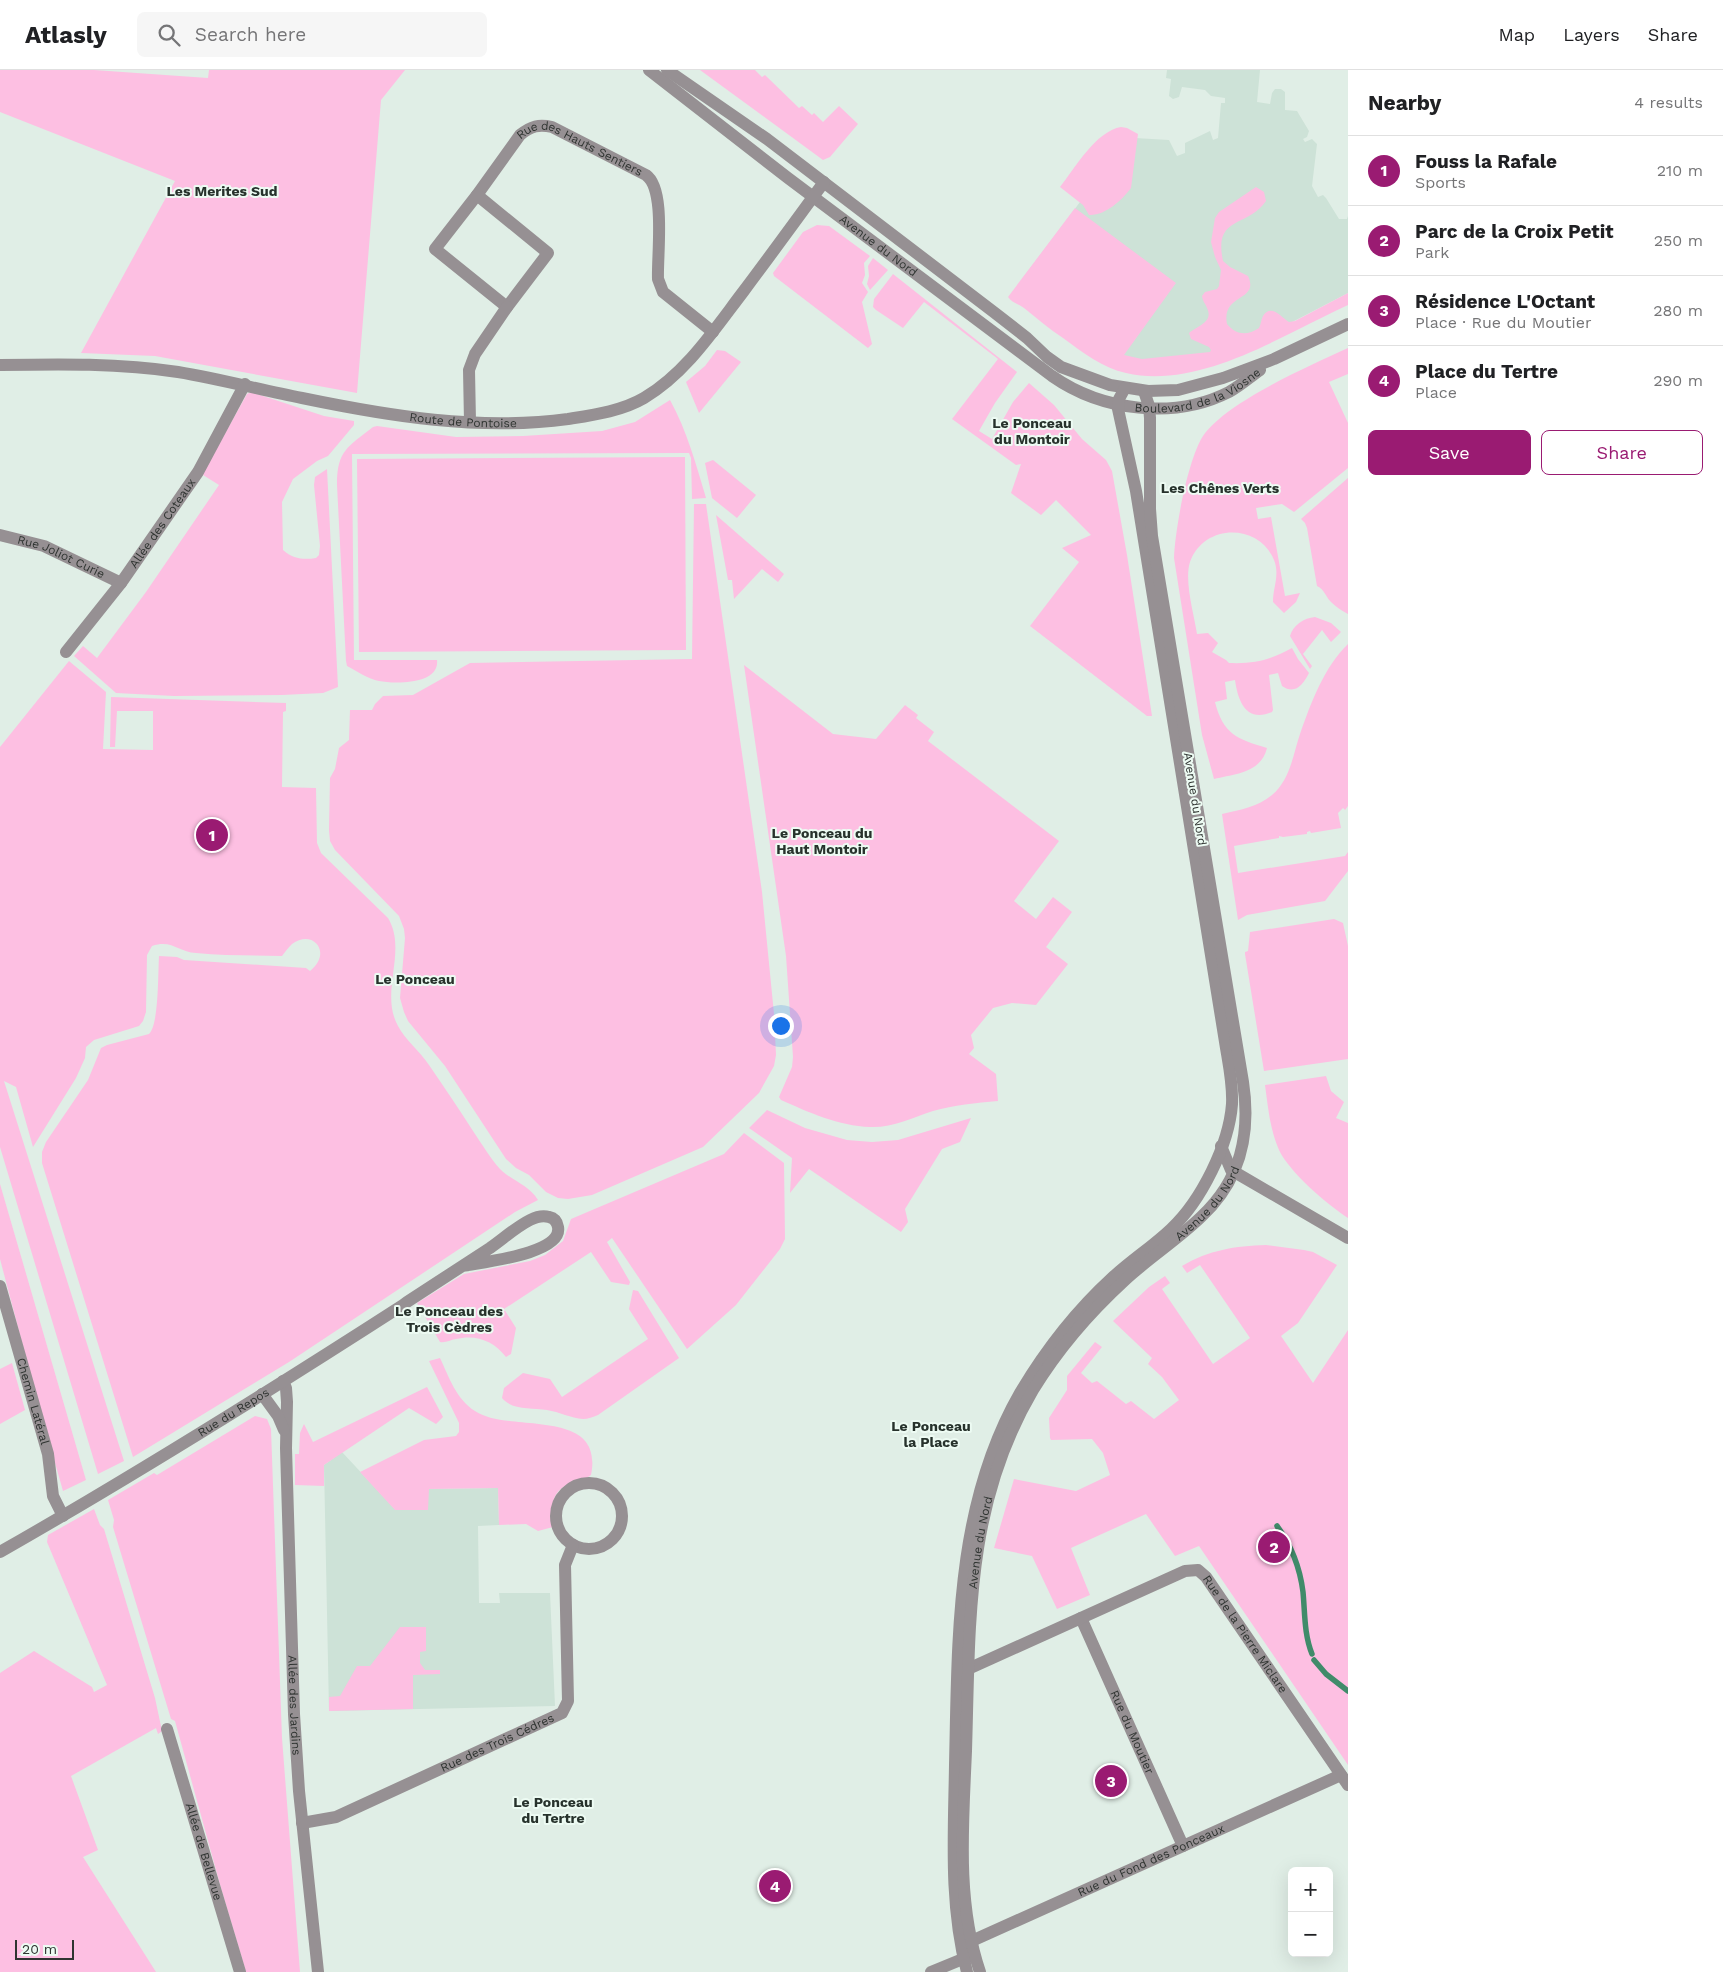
<!DOCTYPE html>
<html lang="en">
<head>
<meta charset="utf-8">
<style>
	body { margin:0; font-family:"Work Sans",sans-serif; background:#f6f6f6; color:#202124 }
	.controls { position:absolute; right:15px; bottom:15px; display:grid; overflow:hidden; border-radius:8px; box-shadow:0 5px 20px #0002 }
	.controls button { width:45px; height:45px; display:grid; place-items:center; padding:0; border:0; border-bottom:1px solid #e0e0e0; background:#fff; color:#202124; font:25px sans-serif }
	.scale { position:absolute; left:15px; bottom:12px; width:59px; box-sizing:border-box; padding-left:5px; border:2px solid #2f3431; border-top:0; font-size:14px; line-height:18px; white-space:nowrap; color:#2f3431; -webkit-text-stroke:4px #edfbf3; paint-order:stroke }
	.you { position:absolute; left:780px; top:955px; width:18px; height:18px; margin:-12px; border:4px solid #fff; border-radius:50%; background:#1a73e8; box-shadow:0 0 0 8px #1a73e833 }
	.badge { display:grid; place-items:center; width:32px; height:32px; border-radius:50%; background:#9a1b72; color:#fff; font-size:16px; font-weight:700 }
	.pin { position:absolute; translate:-50% -50%; border:2px solid #fff; box-shadow:0 1px 5px #0006 }
	.list { margin:0; padding:0; list-style:none }
	h2 { display:flex; justify-content:space-between; align-items:center; height:65px; margin:0; padding:0 20px; font-size:21px }
	h2 small { font-size:16px; font-weight:400; color:#757577 }
	.list li { display:grid; grid-template-columns:32px 1fr auto; gap:15px; align-items:center; box-sizing:border-box; height:70px; padding:0 20px; border-top:1px solid #e0e0e0 }
	.list b { display:block; font-size:19px; white-space:nowrap }
	.list p { margin:0; font-size:16px; white-space:nowrap; color:#757577 }
	.list em { font-size:16px; font-style:normal; color:#757577 }
	.actions { display:flex; gap:10px; padding:15px 20px }
	.actions a { flex:1; padding:11px 0; border:1px solid #9a1b72; border-radius:8px; text-align:center; font-size:18px; color:#9a1b72 }
	.actions .main { background:#9a1b72; color:#fff }
	.icon { flex:none; width:28px; height:28px; fill:none; stroke:currentColor; stroke-width:2; stroke-linecap:round; stroke-linejoin:round }
	.map { position:relative; flex:none; width:1348px; height:1902px; overflow:hidden }
	header { display:flex; align-items:center; gap:30px; box-sizing:border-box; height:70px; padding:0 25px; background:#fff; border-bottom:1px solid #e0e0e0 }
	header strong { font-size:24px }
	nav { display:flex; gap:28px; margin-inline-start:auto; font-size:18px }
	.search { width:350px; height:45px; background:#f6f6f6; display:flex; align-items:center; gap:12px; box-sizing:border-box; padding:0 18px; border-radius:8px; color:#757577; font-size:19px }
	main { display:flex }
	aside { flex:1; background:#fff }
	.map>svg:first-child { display:block }
	.built { fill:#cde2d7 }
	.green { fill:#fdbfe2 }
	.lines { fill:none; stroke-linecap:round; stroke-linejoin:round }
	.stream { stroke:#408b6a; stroke-width:5.5 }
	.minor { stroke:#969093; stroke-width:12 }
	.labels { text-anchor:middle; dominant-baseline:central; stroke-width:4; stroke-linejoin:round; paint-order:stroke }
	.street-label { font-size:12px; fill:#2f3431; stroke:#edfbf3 }
	.neighbourhood-label { font-size:14px; font-weight:bold; fill:#27322c; stroke:#edfbf3 }
</style>
</head>
<body>
<header>
<strong>Atlasly</strong>
<div class="search"><svg class="icon" aria-label="search" viewBox="0 0 24 24"><circle cx="10" cy="10" r="6"/><path d="M15 15l6 6"/></svg>Search here</div>
<nav><a>Map</a><a>Layers</a><a>Share</a></nav>
</header>
<main>
<div class="map">
<svg width="1348" height="1902" viewBox="0 0 1348 1902">
	<rect width="100%" height="100%" fill="#e0eee6"/>
	<g class="built">
		<path d="M 1167,0 L 1260,0 L 1257,32 L 1270,34 L 1272,23 L 1275,19 L 1281,19 L 1285,22 L 1285,40 L 1297,41 L 1309,61 L 1307,67 L 1303,69 L 1305,72 L 1312,69 L 1317,74 L 1312,116 L 1318,127 L 1323,125 L 1326,128 L 1339,149 L 1347,149 L 1348,146 L 1348,223 L 1221,289 L 1128,292 L 1022,209 L 1126,71 L 1135,68 L 1169,70 L 1177,86 L 1185,83 L 1185,73 L 1210,61 L 1213,70 L 1218,68 L 1221,33 L 1225,33 L 1225,28 L 1211,26 L 1205,20 L 1182,17 L 1179,27 L 1173,29 L 1169,26 L 1171,9 L 1166,8 Z"/>
		<path d="M 342,1382 L 396,1440 L 428,1419 L 498,1418 L 499,1455 L 478,1456 L 479,1533 L 500,1533 L 499,1523 L 550,1523 L 555,1636 L 329,1641 L 324,1395 Z"/>
	</g>
	<g class="green">
		<path d="M 0,0 L 94,0 L 208,8 L 209,0 L 405,0 L 381,30 L 357,323 L 155,286 L 81,283 L 175,111 L 0,42 Z"/>
		<path d="M 700,0 L 755,0 L 762,7 L 765,5 L 799,38 L 802,36 L 812,45 L 814,43 L 823,52 L 839,36 L 858,54 L 830,87 L 823,90 Z"/>
		<path d="M 1121,57 L 1127,58 L 1138,64 L 1131,118 C 1122,130 1105,146 1089,145 L 1083,135 L 1060,117 C 1075,98 1096,61 1121,57 Z"/>
		<path d="M 1256,117 L 1264,122 L 1266,131 C 1248,158 1213,145 1223,191 L 1230,197 L 1248,206 C 1260,232 1221,223 1227,254 C 1236,265 1247,266 1259,258 C 1261,254 1261,250 1263,246 C 1271,233 1282,248 1289,252 L 1295,251 L 1348,223 L 1348,235 C 1284,264 1200,320 1126,303 C 1103,298 1082,282 1063,268 C 1049,259 1037,248 1024,238 C 1019,234 1012,233 1008,227 L 1075,138 L 1176,213 L 1124,285 L 1142,289 L 1210,282 L 1211,280 L 1209,277 L 1191,269 L 1189,263 C 1197,256 1214,252 1207,238 C 1205,233 1203,232 1202,226 L 1205,222 L 1217,219 L 1219,216 L 1221,200 L 1215,187 L 1211,172 L 1215,148 L 1219,142 Z"/>
		<path d="M 817,155 L 829,156 L 870,186 L 864,193 L 865,205 L 862,213 L 868,222 L 862,232 L 872,274 L 868,278 L 774,206 L 773,203 L 803,162 Z"/>
		<path d="M 873,188 L 888,200 L 870,220 L 867,214 L 869,206 L 868,196 Z"/>
		<path d="M 893,204 L 1017,302 L 995,333 L 979,361 L 992,369 L 1013,332 L 1029,313 L 1054,335 L 1082,369 L 1106,390 L 1112,401 L 1127,485 L 1152,646 L 1147,646 L 1030,556 L 1079,492 L 1062,478 L 1091,465 L 1056,430 L 1041,445 L 1011,423 L 1021,394 L 1016,395 L 952,349 L 998,289 L 924,232 L 903,258 L 876,240 L 873,237 L 874,229 Z"/>
		<path d="M 1348,278 L 1348,304 L 1329,312 L 1348,353 L 1348,398 L 1294,442 L 1282,434 L 1256,438 L 1258,449 L 1271,447 L 1285,526 L 1300,523 L 1296,532 L 1284,543 L 1273,532 C 1273,517 1280,505 1274,490 C 1259,453 1204,453 1190,492 C 1184,511 1194,544 1197,564 L 1208,563 L 1218,573 L 1212,582 L 1226,590 L 1229,593 C 1255,594 1270,590 1292,578 L 1298,589 L 1309,603 C 1303,615 1295,625 1282,616 L 1278,603 L 1269,605 L 1273,640 L 1272,642 C 1246,653 1238,631 1235,610 L 1225,612 L 1227,629 L 1215,632 C 1223,664 1237,669 1267,678 C 1261,703 1235,704 1214,709 L 1202,665 L 1174,488 C 1175,459 1188,389 1203,366 C 1226,332 1309,296 1348,278 Z"/>
		<path d="M 717,280 L 725,281 L 741,292 L 699,343 L 686,312 L 705,296 Z"/>
		<path d="M 251,322 L 324,346 L 354,351 L 354,355 L 328,386 L 317,391 L 293,409 L 282,432 L 283,480 C 293,489 304,490 316,488 L 319,485 L 320,476 L 314,415 L 315,407 L 327,399 L 338,617 L 323,623 L 282,625 L 174,626 L 116,623 L 74,586 L 83,576 L 97,588 L 146,522 L 219,415 L 203,405 L 205,399 L 247,324 Z"/>
		<path d="M 670,330 C 687,361 696,394 706,428 L 692,429 L 691,388 L 689,383 L 352,384 L 354,590 L 437,590 C 440,615 394,614 379,611 C 368,609 357,601 347,596 L 346,591 L 337,415 C 337,380 348,377 373,357 L 377,356 L 456,367 L 523,366 L 602,361 L 635,352 Z"/>
		<path d="M 685,387 L 686,580 L 359,582 L 357,389 Z"/>
		<path d="M 713,390 L 756,425 L 737,448 L 712,428 L 705,393 Z"/>
		<path d="M 1348,408 L 1348,544 C 1342,541 1336,537 1331,532 C 1325,526 1325,520 1317,516 L 1307,458 L 1305,453 L 1301,449 Z"/>
		<path d="M 694,434 L 706,434 L 762,822 L 774,944 L 776,985 L 774,996 L 759,1023 L 703,1077 L 592,1125 L 568,1129 L 558,1128 L 546,1122 L 529,1105 L 516,1098 L 506,1089 L 445,996 L 408,951 L 404,942 L 400,928 L 405,868 L 404,859 L 399,846 L 335,780 L 330,771 L 329,760 L 330,708 L 335,699 L 339,678 L 349,670 L 350,640 L 372,640 L 375,634 L 383,626 L 413,625 L 470,593 L 692,589 Z"/>
		<path d="M 716,445 L 784,504 L 778,512 L 762,499 L 734,529 L 732,510 L 728,510 Z"/>
		<path d="M 1315,547 L 1331,553 L 1341,562 L 1331,572 L 1322,560 L 1303,584 L 1312,596 L 1310,599 L 1290,566 C 1293,555 1304,548 1315,547 Z"/>
		<path d="M 1348,574 L 1348,736 L 1345,740 L 1343,738 L 1338,743 L 1341,758 L 1311,763 L 1310,761 L 1307,762 L 1307,764 L 1283,767 L 1279,766 L 1279,768 L 1234,776 L 1238,803 L 1345,786 L 1348,782 L 1348,801 L 1325,831 L 1247,845 L 1238,850 L 1222,744 C 1239,740 1258,737 1272,725 C 1290,710 1293,685 1300,664 C 1311,633 1324,597 1348,574 Z"/>
		<path d="M 69,591 L 106,622 L 103,679 L 153,680 L 153,641 L 117,641 L 115,677 L 110,677 L 111,627 L 286,633 L 286,641 L 283,642 L 282,717 L 316,718 L 317,773 L 321,783 L 388,848 C 408,881 379,922 398,956 C 405,970 420,981 429,995 C 444,1017 459,1039 473,1061 C 482,1074 490,1088 500,1099 C 512,1111 529,1115 538,1130 L 515,1142 L 289,1292 L 133,1387 L 42,1093 L 42,1082 L 46,1072 L 88,1010 L 101,978 L 107,975 L 149,964 C 159,955 158,902 159,886 L 177,887 L 184,890 L 306,898 L 310,901 C 333,883 313,858 292,874 C 288,878 285,882 282,886 C 254,885 225,886 196,883 C 178,882 172,869 152,876 L 147,885 L 146,942 L 143,951 L 139,956 L 94,970 L 86,977 L 85,988 L 76,1008 L 33,1077 L 16,1017 L 4,1011 L 124,1391 L 98,1404 L 0,1077 L 0,677 Z"/>
		<path d="M 744,595 L 833,664 L 876,669 L 905,635 L 918,645 L 916,648 L 934,662 L 928,671 L 1059,771 L 1014,831 L 1036,849 L 1053,827 L 1072,842 L 1046,877 L 1068,894 L 1036,935 L 1012,933 L 993,938 L 971,965 L 974,978 L 969,984 L 996,1004 L 998,1031 C 976,1033 954,1035 933,1041 C 912,1048 892,1058 870,1057 C 839,1056 808,1042 781,1030 L 779,1027 L 792,997 L 793,987 L 786,886 Z"/>
		<path d="M 1334,849 L 1343,853 L 1348,876 L 1348,989 L 1264,1001 L 1245,884 L 1245,882 L 1248,881 L 1250,862 Z"/>
		<path d="M 1326,1006 L 1331,1021 L 1344,1032 L 1336,1048 L 1348,1053 L 1348,1148 C 1327,1134 1290,1103 1279,1080 C 1270,1060 1268,1037 1265,1015 Z"/>
		<path d="M 767,1040 L 805,1058 L 847,1070 L 872,1072 L 898,1070 L 971,1048 L 960,1072 L 942,1079 L 905,1139 L 908,1152 L 901,1162 L 809,1099 L 790,1123 L 792,1088 L 749,1058 Z"/>
		<path d="M 744,1063 L 784,1093 L 785,1169 L 780,1179 L 736,1235 L 687,1279 L 612,1168 L 607,1172 L 630,1212 L 629,1215 L 611,1212 L 591,1182 L 504,1239 L 516,1258 L 511,1284 L 506,1287 C 494,1271 476,1264 456,1269 C 450,1270 446,1273 440,1272 L 417,1233 L 464,1204 L 530,1191 L 545,1185 L 563,1171 L 571,1149 L 724,1084 Z"/>
		<path d="M 0,1114 L 86,1410 L 63,1421 L 38,1333 L 0,1189 Z"/>
		<path d="M 1266,1175 L 1304,1180 L 1313,1182 L 1337,1195 L 1298,1253 L 1281,1266 L 1313,1313 L 1348,1260 L 1348,1695 L 1199,1476 L 1175,1486 L 1146,1444 L 1071,1478 L 1090,1525 L 1057,1539 L 1032,1486 L 994,1478 L 1014,1409 L 1076,1421 L 1110,1405 L 1103,1383 L 1092,1369 L 1051,1370 L 1050,1368 L 1049,1348 L 1067,1320 L 1067,1306 L 1095,1272 L 1102,1277 L 1081,1303 L 1092,1313 L 1097,1311 L 1126,1334 L 1131,1331 L 1154,1349 L 1179,1330 L 1162,1307 L 1148,1294 L 1152,1288 L 1113,1251 L 1149,1217 L 1165,1206 L 1170,1213 L 1162,1219 L 1213,1294 L 1250,1268 L 1200,1195 L 1187,1203 L 1182,1196 C 1209,1180 1235,1176 1266,1175 Z"/>
		<path d="M 633,1220 L 638,1221 L 679,1288 L 598,1345 C 593,1347 588,1349 583,1349 C 571,1348 559,1342 547,1340 C 532,1337 513,1341 502,1328 L 504,1318 L 523,1303 L 550,1309 L 562,1327 L 648,1269 L 629,1239 Z"/>
		<path d="M 440,1288 C 449,1307 456,1329 475,1341 C 508,1364 605,1336 591,1405 C 586,1409 583,1409 577,1411 C 551,1418 551,1434 553,1457 L 538,1461 L 526,1454 L 499,1455 L 498,1418 L 429,1419 L 428,1440 L 395,1440 L 360,1402 L 424,1370 L 456,1366 L 459,1362 L 459,1353 L 429,1291 Z"/>
		<path d="M 12,1293 L 25,1340 L 0,1354 L 0,1299 Z"/>
		<path d="M 427,1317 L 443,1347 L 436,1354 L 409,1338 L 324,1395 L 324,1416 L 295,1415 L 295,1384 L 299,1384 L 300,1363 L 304,1354 L 313,1372 Z"/>
		<path d="M 255,1346 L 267,1349 L 271,1359 L 282,1668 L 300,1902 L 246,1902 L 221,1818 L 175,1651 L 171,1649 L 113,1457 L 114,1450 L 108,1430 L 154,1403 L 157,1405 Z"/>
		<path d="M 94,1439 L 100,1455 L 104,1459 L 155,1628 L 162,1661 L 158,1664 L 156,1658 L 71,1706 L 98,1780 L 83,1787 L 156,1902 L 0,1902 L 0,1603 L 34,1581 L 92,1617 L 94,1622 L 107,1615 L 47,1472 L 48,1465 Z"/>
		<path d="M 400,1557 L 426,1557 L 426,1581 L 420,1582 L 420,1593 L 425,1600 L 440,1600 L 440,1604 L 413,1605 L 413,1639 L 329,1641 L 329,1627 L 340,1626 L 357,1596 L 370,1596 Z"/>
	</g>
	<g class="lines">
		<g class="stream">
			<path d="M 1277,1456 C 1291,1475 1300,1498 1303,1522 C 1305,1543 1304,1564 1312,1584"/>
			<path d="M 1314,1590 L 1326,1604 L 1348,1621"/>
		</g>
		<g class="minor">
			<path id="s1" d="M 649,0 L 788,108 L 1052,306 C 1102,341 1174,350 1229,322 C 1240,316 1250,307 1260,300"/>
			<path d="M 667,0 L 767,69 L 995,243 L 1027,268 L 1047,287 L 1061,297 L 1110,315 L 1148,321 L 1178,320 L 1223,308 L 1274,289 L 1348,254"/>
			<path id="s2" d="M 477,125 L 520,65 C 531,56 539,54 552,57 L 646,105 C 666,119 657,185 658,209 L 663,222 L 713,262"/>
			<path d="M 477,125 L 548,183 L 507,237 L 435,179 Z"/>
			<path id="s3" d="M 0,295 C 59,294 120,293 178,302 C 220,309 261,320 302,328 C 389,346 479,361 568,349 C 593,345 622,341 644,328 C 686,303 714,260 743,222 C 770,186 797,149 824,112"/>
			<path d="M 470,352 L 469,300 L 475,284 L 507,237"/>
			<path id="s4" d="M 0,465 L 44,476 L 121,513"/>
			<path id="s5" d="M 66,582 L 121,513 L 198,402 L 245,314"/>
			<path d="M 1221,1076 L 1231,1100 L 1348,1168"/>
			<path id="s6" d="M 0,1216 L 48,1384 L 53,1426 L 63,1446"/>
			<path id="s7" d="M 283,1311 L 286,1318 L 287,1332 L 286,1378 L 294,1644 L 299,1721 L 318,1902"/>
			<path d="M 262,1324 L 278,1346 L 284,1360"/>
			<circle cx="589" cy="1446" r="33"/>
			<path id="s8" d="M 0,1482 C 137,1404 271,1320 403,1235 L 407,1232 C 435,1214 462,1196 490,1178 C 503,1169 516,1157 530,1150 C 536,1147 542,1145 549,1147 C 554,1148 557,1151 558,1157 C 563,1184 482,1192 463,1196"/>
			<path id="s9" d="M 1081,1548 L 1183,1776"/>
			<path id="s10" d="M 968,1599 L 1185,1501 L 1198,1500 L 1206,1507 L 1348,1715"/>
			<path id="s11" d="M 167,1659 L 240,1902"/>
			<path id="s12" d="M 302,1753 L 336,1747 L 562,1643 L 568,1631 L 565,1495 L 573,1475"/>
			<path id="s13" d="M 965,1874 L 1341,1705"/>
			<path d="M 931,1902 L 970,1886"/>
			<path d="M 967,1902 C 949,1834 954,1764 955,1695 C 958,1569 955,1436 1020,1323 C 1045,1281 1076,1241 1112,1208 C 1130,1191 1152,1177 1171,1159 C 1201,1131 1229,1075 1232,1034 C 1233,1015 1229,996 1226,978 L 1136,421 L 1118,339 L 1119,329 L 1125,318"/>
			<path id="s14" d="M 980,1902 C 956,1832 963,1754 966,1681 C 970,1553 965,1435 1033,1320 C 1058,1279 1089,1243 1125,1210 C 1149,1188 1177,1170 1201,1147 C 1241,1110 1251,1064 1243,1012 L 1152,466 L 1150,439 L 1150,348 L 1149,336 L 1144,321"/>
		</g>
	</g>
	<g class="labels">
		<g class="street-label">
			<text stroke="none"><textPath href="#s2" startOffset="140">Rue des Hauts Sentiers</textPath></text>
			<text stroke="none"><textPath href="#s1" startOffset="289">Avenue du Nord</textPath></text>
			<text stroke="none"><textPath href="#s1" startOffset="662">Boulevard de la Viosne</textPath></text>
			<text stroke="none"><textPath href="#s3" startOffset="468">Route de Pontoise</textPath></text>
			<text stroke="none"><textPath href="#s5" startOffset="161">Allée des Coteaux</textPath></text>
			<text stroke="none"><textPath href="#s4" startOffset="65">Rue Joliot Curie</textPath></text>
			<text transform="translate(1195 729) rotate(81)">Avenue du Nord</text>
			<text stroke="none"><textPath href="#s14" startOffset="852">Avenue du Nord</textPath></text>
			<text stroke="none"><textPath href="#s6" startOffset="120">Chemin Latéral</textPath></text>
			<text stroke="none"><textPath href="#s8" startOffset="272">Rue du Repos</textPath></text>
			<text stroke="none"><textPath href="#s14" startOffset="432">Avenue du Nord</textPath></text>
			<text stroke="none"><textPath href="#s10" startOffset="331">Rue de la Pierre Miclare</textPath></text>
			<text stroke="none"><textPath href="#s7" startOffset="325">Allée des Jardins</textPath></text>
			<text stroke="none"><textPath href="#s9" startOffset="125">Rue du Moutier</textPath></text>
			<text stroke="none"><textPath href="#s12" startOffset="212">Rue des Trois Cédres</textPath></text>
			<text stroke="none"><textPath href="#s11" startOffset="128">Allée de Bellevue</textPath></text>
			<text stroke="none"><textPath href="#s13" startOffset="204">Rue du Fond des Ponceaux</textPath></text>
		</g>
		<g class="neighbourhood-label">
			<text x="222" y="121">Les Merites Sud</text>
			<text x="1032" y="353">Le Ponceau<tspan x="1032" dy="16">du Montoir</tspan></text>
			<text x="1220" y="418">Les Chênes Verts</text>
			<text x="822" y="763">Le Ponceau du<tspan x="822" dy="16">Haut Montoir</tspan></text>
			<text x="415" y="909">Le Ponceau</text>
			<text x="449" y="1241">Le Ponceau des<tspan x="449" dy="16">Trois Cèdres</tspan></text>
			<text x="931" y="1356">Le Ponceau<tspan x="931" dy="16">la Place</tspan></text>
			<text x="553" y="1732">Le Ponceau<tspan x="553" dy="16">du Tertre</tspan></text>
		</g>
	</g>
</svg>
<div class="controls">
<button>+</button>
<button>−</button>
</div>
<div class="scale">20 m</div>
<div class="you"></div>
<div class="pin badge" style="left:212px;top:765px">1</div>
<div class="pin badge" style="left:1274px;top:1477px">2</div>
<div class="pin badge" style="left:1111px;top:1711px">3</div>
<div class="pin badge" style="left:775px;top:1816px">4</div>
</div>
<aside>
<h2>Nearby<small>4 results</small></h2>
<ul class="list">
<li><span class="badge">1</span><div><b>Fouss la Rafale</b><p>Sports</p></div><em>210 m</em></li>
<li><span class="badge">2</span><div><b>Parc de la Croix Petit</b><p>Park</p></div><em>250 m</em></li>
<li><span class="badge">3</span><div><b>Résidence L'Octant</b><p>Place · Rue du Moutier</p></div><em>280 m</em></li>
<li><span class="badge">4</span><div><b>Place du Tertre</b><p>Place</p></div><em>290 m</em></li>
</ul>
<div class="actions"><a class="main">Save</a><a>Share</a></div>
</aside>
</main>
</body>
</html>
